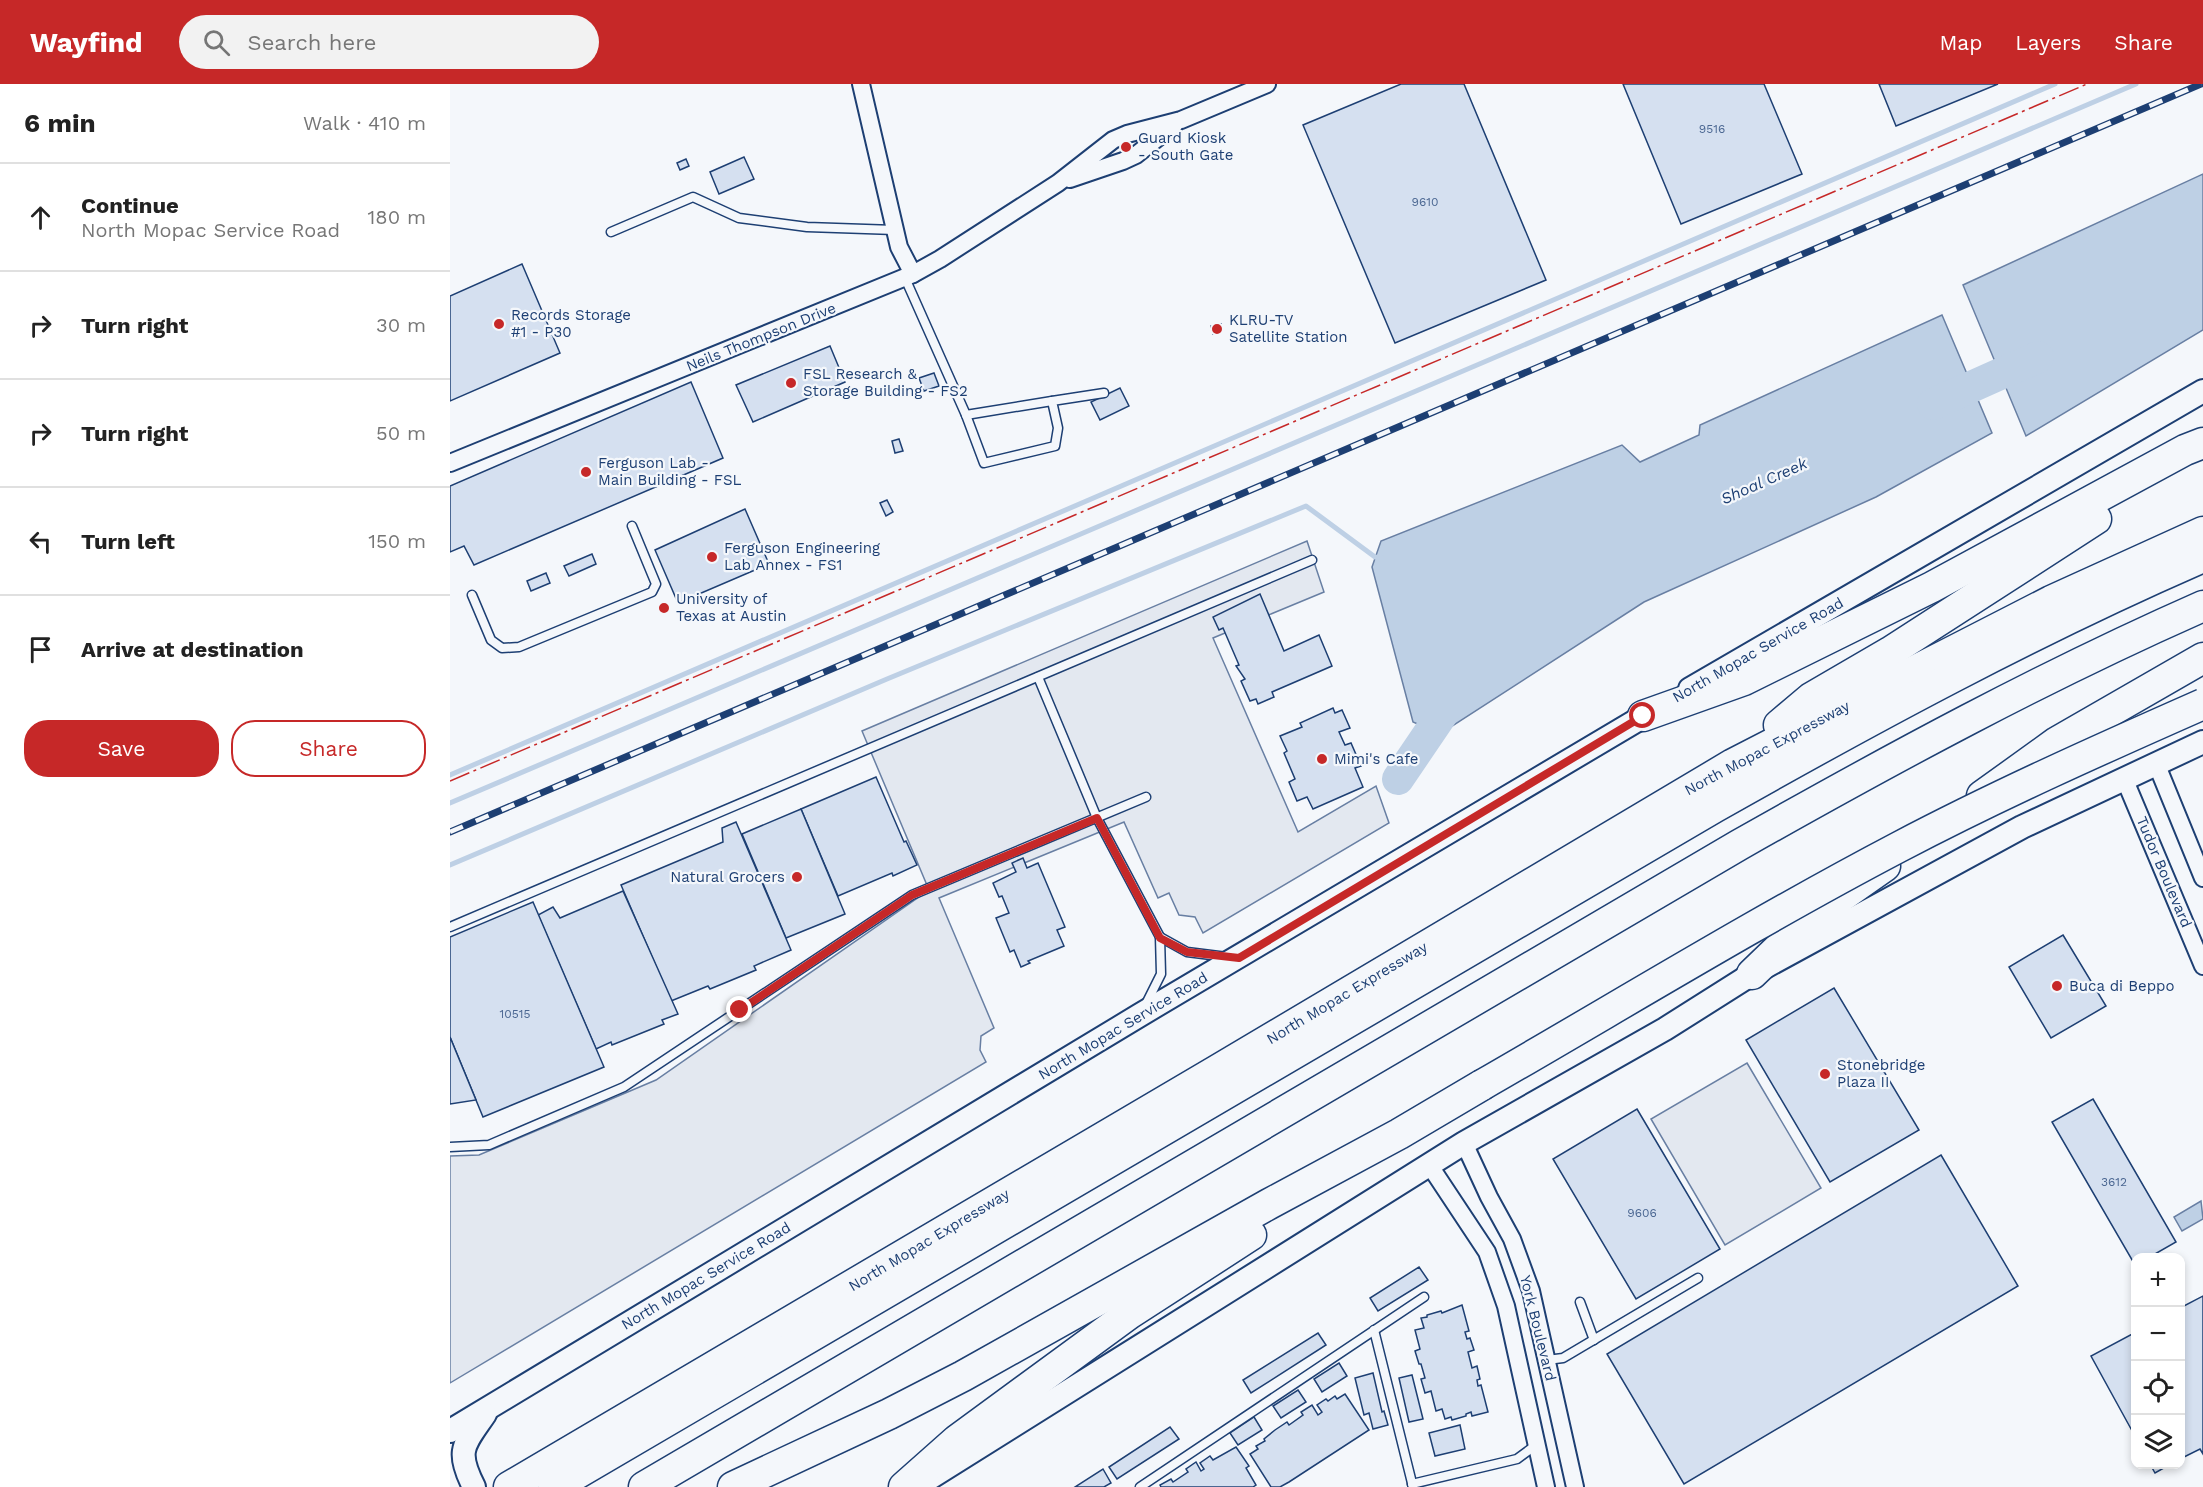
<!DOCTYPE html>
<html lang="en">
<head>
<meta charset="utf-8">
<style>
	body { margin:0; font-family:"Work Sans",sans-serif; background:#f2f2f2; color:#222 }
	.controls { position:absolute; right:18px; bottom:18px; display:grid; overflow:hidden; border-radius:12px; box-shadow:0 3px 9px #0003 }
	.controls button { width:54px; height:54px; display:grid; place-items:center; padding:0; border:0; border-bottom:2px solid #e0e0e0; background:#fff; color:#222; font:30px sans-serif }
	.stop { position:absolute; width:18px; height:18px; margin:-14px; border:4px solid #c62828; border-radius:50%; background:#fff }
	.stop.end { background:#c62828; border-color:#fff; box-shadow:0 2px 6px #0008 }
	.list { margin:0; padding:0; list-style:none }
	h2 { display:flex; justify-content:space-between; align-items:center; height:78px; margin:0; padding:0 24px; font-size:26px }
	h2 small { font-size:20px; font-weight:400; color:#767676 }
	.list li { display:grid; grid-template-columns:39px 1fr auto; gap:18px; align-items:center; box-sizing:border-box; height:108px; padding:0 24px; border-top:2px solid #e0e0e0 }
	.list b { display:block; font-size:22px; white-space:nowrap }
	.list p { margin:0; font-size:20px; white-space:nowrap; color:#767676 }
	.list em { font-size:20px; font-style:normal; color:#767676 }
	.actions { display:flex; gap:12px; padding:18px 24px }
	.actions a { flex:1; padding:14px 0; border:2px solid #c62828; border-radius:24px; text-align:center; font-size:21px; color:#c62828 }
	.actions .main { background:#c62828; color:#fff }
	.icon { flex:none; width:33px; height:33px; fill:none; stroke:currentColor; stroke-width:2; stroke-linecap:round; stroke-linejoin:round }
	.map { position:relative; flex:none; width:1753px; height:1403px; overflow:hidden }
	header { display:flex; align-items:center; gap:36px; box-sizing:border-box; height:84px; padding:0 30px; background:#c62828; color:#fff }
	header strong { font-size:28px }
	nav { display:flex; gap:33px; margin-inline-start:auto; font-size:21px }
	.search { width:420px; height:54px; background:#f2f2f2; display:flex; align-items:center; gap:15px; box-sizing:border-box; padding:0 21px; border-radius:33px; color:#767676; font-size:22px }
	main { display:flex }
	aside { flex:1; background:#fff }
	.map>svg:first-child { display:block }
	.parking { fill:#e3e8f0; stroke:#687fa3; stroke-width:1.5 }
	.water { fill:#bed0e5; stroke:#687fa3; stroke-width:1.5 }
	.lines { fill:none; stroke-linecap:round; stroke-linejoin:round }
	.stream { stroke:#bed0e5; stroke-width:5 }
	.river { stroke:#bed0e5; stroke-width:32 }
	.building { fill:#d5e0f0; stroke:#1d3f73; stroke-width:1.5 }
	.lane-casing { stroke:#1d3f73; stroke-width:11 }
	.street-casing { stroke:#1d3f73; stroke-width:20 }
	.secondary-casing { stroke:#1d3f73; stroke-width:26 }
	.highway-casing { stroke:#1d3f73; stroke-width:33 }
	.lane { stroke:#f4f7fb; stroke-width:8 }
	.street { stroke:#f4f7fb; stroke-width:16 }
	.secondary { stroke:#f4f7fb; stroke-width:22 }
	.highway { stroke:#f4f7fb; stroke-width:30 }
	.rail-casing { stroke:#1d3f73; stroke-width:7 }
	.rail { stroke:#f4f7fb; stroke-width:4.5; stroke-dasharray:14; stroke-linecap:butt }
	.highway-bridge-casing { stroke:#1d3f73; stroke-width:33; stroke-linecap:butt }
	.highway-bridge { stroke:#f4f7fb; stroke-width:30 }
	.power { stroke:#c62828; stroke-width:1.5; stroke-dasharray:21 4.5 3 4.5; stroke-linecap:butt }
	.route { stroke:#c62828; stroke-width:8 }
	.poi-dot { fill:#c62828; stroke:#f4f7fb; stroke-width:2 }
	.labels { text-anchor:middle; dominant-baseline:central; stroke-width:4.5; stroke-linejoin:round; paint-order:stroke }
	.number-label { font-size:12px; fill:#4b6792 }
	.poi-label { font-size:15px; fill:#1d3f73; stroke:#f4f7fb; text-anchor:start }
	.street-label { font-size:15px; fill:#1d3f73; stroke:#f4f7fb }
	.water-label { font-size:16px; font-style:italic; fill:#1d3f73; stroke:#f4f7fb }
</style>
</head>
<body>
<header>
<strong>Wayfind</strong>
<div class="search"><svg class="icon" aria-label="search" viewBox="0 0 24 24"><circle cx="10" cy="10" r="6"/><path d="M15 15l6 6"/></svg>Search here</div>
<nav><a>Map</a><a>Layers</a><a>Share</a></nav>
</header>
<main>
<aside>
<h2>6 min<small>Walk · 410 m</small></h2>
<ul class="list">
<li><svg class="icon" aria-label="ahead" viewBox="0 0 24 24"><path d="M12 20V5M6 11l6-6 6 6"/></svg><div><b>Continue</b><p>North Mopac Service Road</p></div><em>180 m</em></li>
<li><svg class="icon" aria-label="right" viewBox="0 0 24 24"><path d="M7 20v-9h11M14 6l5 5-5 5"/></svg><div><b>Turn right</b></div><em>30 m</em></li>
<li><svg class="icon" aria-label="right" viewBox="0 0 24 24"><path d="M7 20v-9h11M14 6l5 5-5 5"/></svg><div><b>Turn right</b></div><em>50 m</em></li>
<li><svg class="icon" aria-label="left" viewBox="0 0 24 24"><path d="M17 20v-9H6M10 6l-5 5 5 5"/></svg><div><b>Turn left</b></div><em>150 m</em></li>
<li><svg class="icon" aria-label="arrive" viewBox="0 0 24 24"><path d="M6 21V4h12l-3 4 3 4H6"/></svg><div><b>Arrive at destination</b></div></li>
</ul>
<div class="actions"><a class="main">Save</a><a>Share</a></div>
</aside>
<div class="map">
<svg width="1753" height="1403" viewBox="0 0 1753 1403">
	<rect width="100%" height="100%" fill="#f4f7fb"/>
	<g class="parking">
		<path d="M 857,457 L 874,508 L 763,554 L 848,748 L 926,702 L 939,739 L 753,849 L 745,833 L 729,831 L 719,809 L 708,814 L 674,738 L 489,814 L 544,944 L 531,952 L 530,966 L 536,978 L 0,1299 L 0,1072 L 29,1071 L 206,996 L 479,806 L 412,647 Z"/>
		<path d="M 1297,979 L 1371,1104 L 1275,1161 L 1201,1035 Z"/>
	</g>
	<g class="water">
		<path d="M 1753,90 L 1753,246 L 1576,352 L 1513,201 Z"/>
		<path d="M 1492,231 L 1542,349 L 1426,413 L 1194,518 L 990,650 L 963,638 L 922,483 L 931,457 L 1172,361 L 1190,378 L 1249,351 L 1250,341 Z"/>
		<path d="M 1751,1117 L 1753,1135 L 1732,1147 L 1724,1133 Z"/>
	</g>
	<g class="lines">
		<g class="stream">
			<path d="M 0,691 L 1605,0"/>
			<path d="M 0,719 L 1686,0"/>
			<path d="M 0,781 L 437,595 L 856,422 L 925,473 L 932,474"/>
		</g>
		<g class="river">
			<path d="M 1483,320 L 1588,273"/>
			<path d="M 948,695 L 1005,611"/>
		</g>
	</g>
	<g class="building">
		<path d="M 951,0 L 1014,0 L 1096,196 L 945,259 L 853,41 Z"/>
		<path d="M 1173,0 L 1314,0 L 1352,90 L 1231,140 Z"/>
		<path d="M 1429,0 L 1548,0 L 1446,42 Z"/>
		<path d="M 294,73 L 304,95 L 269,110 L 260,88 Z"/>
		<path d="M 236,75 L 239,82 L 230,86 L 227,79 Z"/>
		<path d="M 72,180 L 110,269 L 0,317 L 0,212 Z"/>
		<path d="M 771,240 L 772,247 L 763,250 L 761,242 Z"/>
		<path d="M 380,262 L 395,298 L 303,338 L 286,301 Z"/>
		<path d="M 484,289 L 489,302 L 474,307 L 469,294 Z"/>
		<path d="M 241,298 L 273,374 L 24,481 L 14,462 L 0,468 L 0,402 Z"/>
		<path d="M 670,304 L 679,322 L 650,336 L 641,318 Z"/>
		<path d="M 449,355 L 453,367 L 445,369 L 442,357 Z"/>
		<path d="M 437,416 L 443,428 L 436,432 L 430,419 Z"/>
		<path d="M 295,425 L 319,480 L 228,519 L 205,466 Z"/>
		<path d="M 142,470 L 146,480 L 119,492 L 114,482 Z"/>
		<path d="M 96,489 L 100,499 L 81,507 L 77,497 Z"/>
		<path d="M 810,510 L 834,567 L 869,551 L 882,582 L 822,608 L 824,613 L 808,620 L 806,615 L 800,617 L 791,597 L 795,595 L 786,582 L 789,581 L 773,544 L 769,546 L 763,533 Z"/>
		<path d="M 883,624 L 885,629 L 892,626 L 900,644 L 889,648 L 895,661 L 901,659 L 911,682 L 905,684 L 913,703 L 863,725 L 857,713 L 847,717 L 839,698 L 845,695 L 834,669 L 837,667 L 830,652 L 852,643 L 850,639 Z"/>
		<path d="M 426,693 L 454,758 L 456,757 L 467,781 L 443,792 L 442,789 L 388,812 L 351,725 Z"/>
		<path d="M 351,725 L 395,830 L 336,854 L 292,750 Z"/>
		<path d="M 286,738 L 341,866 L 304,882 L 306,886 L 260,905 L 258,902 L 221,917 L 171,801 L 273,758 L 272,744 Z"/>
		<path d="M 573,774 L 577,784 L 588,779 L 615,843 L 607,846 L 614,862 L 578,877 L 580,879 L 571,883 L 564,866 L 560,868 L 546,834 L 559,829 L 552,812 L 549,813 L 543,799 L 566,788 L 562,779 Z"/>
		<path d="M 173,807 L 228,930 L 212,936 L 214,940 L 162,961 L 161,958 L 146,965 L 88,831 L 103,823 L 110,834 Z"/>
		<path d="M 83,818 L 154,983 L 33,1033 L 0,953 L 0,853 Z"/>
		<path d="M 1613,851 L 1656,922 L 1601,954 L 1559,883 Z"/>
		<path d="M 1384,904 L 1469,1046 L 1380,1098 L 1296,956 Z"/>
		<path d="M 0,953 L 26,1016 L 0,1020 Z"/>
		<path d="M 1643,1015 L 1726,1158 L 1698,1174 L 1686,1174 L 1685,1181 L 1602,1038 Z"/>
		<path d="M 1187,1025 L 1270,1165 L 1186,1215 L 1103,1075 Z"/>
		<path d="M 1491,1071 L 1568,1202 L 1234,1400 L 1157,1270 Z"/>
		<path d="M 969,1183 L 978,1196 L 928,1227 L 920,1214 Z"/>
		<path d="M 1753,1212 L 1753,1370 L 1750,1365 L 1730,1375 L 1730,1224 Z"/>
		<path d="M 1012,1221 L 1019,1247 L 1015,1248 L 1017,1255 L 1020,1254 L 1024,1266 L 1018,1268 L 1022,1284 L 1027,1282 L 1030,1295 L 1027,1296 L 1028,1302 L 1031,1301 L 1038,1328 L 1022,1332 L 1021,1328 L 1016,1330 L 1016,1332 L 1002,1336 L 1001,1333 L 995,1335 L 992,1325 L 986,1327 L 981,1307 L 975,1309 L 971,1295 L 975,1294 L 971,1280 L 969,1280 L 965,1267 L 970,1265 L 965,1246 L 974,1244 L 971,1234 L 977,1233 L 977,1231 L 991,1227 L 992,1229 Z"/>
		<path d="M 1686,1248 L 1686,1354 L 1641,1272 Z"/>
		<path d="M 868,1249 L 876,1261 L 801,1309 L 793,1296 Z"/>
		<path d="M 889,1279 L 897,1292 L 872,1308 L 864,1295 Z"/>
		<path d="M 923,1289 L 932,1328 L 934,1327 L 938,1341 L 923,1345 L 919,1329 L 914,1331 L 905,1294 Z"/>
		<path d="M 962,1291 L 973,1335 L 959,1338 L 949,1294 Z"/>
		<path d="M 848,1306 L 856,1318 L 831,1334 L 823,1322 Z"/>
		<path d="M 895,1310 L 919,1346 L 839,1398 L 830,1403 L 821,1403 L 800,1370 L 808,1365 L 806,1362 L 815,1357 L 814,1355 L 825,1346 L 837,1338 L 839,1341 L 853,1331 L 851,1328 L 862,1321 L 868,1331 L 872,1328 L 867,1321 L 876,1315 L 878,1317 L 885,1312 L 887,1315 Z"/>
		<path d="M 804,1333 L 812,1346 L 788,1361 L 780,1349 Z"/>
		<path d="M 1010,1341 L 1015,1365 L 985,1372 L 979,1349 Z"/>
		<path d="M 720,1343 L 729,1355 L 667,1395 L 659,1383 Z"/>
		<path d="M 786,1363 L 799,1382 L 796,1384 L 806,1401 L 803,1403 L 711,1403 L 710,1401 L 721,1395 L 723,1398 L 738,1388 L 736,1385 L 746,1378 L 751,1387 L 754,1385 L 750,1379 L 760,1372 L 763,1376 Z"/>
		<path d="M 1700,1380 L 1721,1380 L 1705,1389 Z"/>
		<path d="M 653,1385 L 661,1399 L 654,1403 L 625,1403 Z"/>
	</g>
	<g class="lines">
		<g class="lane-casing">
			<g id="lane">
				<path d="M 161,148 L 243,113 L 289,134 L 357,143 L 445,146"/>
				<path d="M 455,194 L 516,331 L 534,379 L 605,362 L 608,344 L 602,317 L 654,309"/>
				<path d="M 516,331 L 602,317"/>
				<path d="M 22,511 L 41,556 L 52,564 L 69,563 L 202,508 L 206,500 L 182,442"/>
				<path d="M 588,593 L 647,734 L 710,853 L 711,890 L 695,922"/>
				<path d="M 0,843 L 862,476"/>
				<path d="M 710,853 L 737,868 L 777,873"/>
				<path d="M 0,1063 L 39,1061 L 174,1003 L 462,811 L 696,713"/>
				<path d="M 1130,1218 L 1144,1256"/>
				<path d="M 924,1246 L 963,1403"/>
				<path d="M 1097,1276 L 1113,1274 L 1248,1194"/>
				<path d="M 962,1400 L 1067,1375 L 1086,1361"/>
				<path d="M 690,1403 L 974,1213"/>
			</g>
		</g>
		<g class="street-casing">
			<g id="street">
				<path d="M 411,0 L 449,163 L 463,190"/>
				<path d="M 620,95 L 673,77 L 686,71 L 724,41"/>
				<path d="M 0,379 L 463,190 L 490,175 L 608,99 L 663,56 L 677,50 L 731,36 L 817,0"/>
				<path d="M 1706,679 L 1753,794"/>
				<path d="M 1674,694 L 1753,882"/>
				<path d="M 1014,1059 L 1039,1113 L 1062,1155 L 1081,1207 L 1125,1403"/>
				<path d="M 980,1082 L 1037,1168 L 1056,1222 L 1096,1403"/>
			</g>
		</g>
		<g class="secondary-casing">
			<g id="secondary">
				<path d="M 1240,605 L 1753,307"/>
				<path d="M 0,1347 L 690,931 L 1206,625"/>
				<path d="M 475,1397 L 1014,1059 L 1215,945 L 1302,890 L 1572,743 L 1753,658"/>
				<path d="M 24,1403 C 5,1366 14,1361 35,1330"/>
			</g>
		</g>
		<g class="highway-casing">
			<g id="highway">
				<path d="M 1193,632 L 1294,596 L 1482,503 L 1735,366 L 1753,359"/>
				<path d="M 1329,641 L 1361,614 L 1440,568 L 1646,435"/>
				<path d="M 1532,712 L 1607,658 L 1753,574"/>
				<path d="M 1302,890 L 1358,836 L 1435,782"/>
				<path d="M 59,1403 L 766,987 L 1283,680 L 1601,517 L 1753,448"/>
				<path d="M 104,1403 L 1265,723 C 1424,633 1585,546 1753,473"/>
				<path d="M 194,1403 L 1289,761 C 1441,675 1594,592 1753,522"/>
				<path d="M 283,1403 L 439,1330 L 513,1292 L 819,1120 L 949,1050 L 1032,1001"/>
				<path d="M 454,1403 L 507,1356 L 679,1230 L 801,1151"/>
			</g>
		</g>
		<use href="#lane" class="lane"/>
		<use href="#street" class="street"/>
		<use href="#secondary" class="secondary"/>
		<use href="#highway" class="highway"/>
		<g class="rail-casing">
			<path id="rail" d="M 0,748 L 1751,0"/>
		</g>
		<use href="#rail" class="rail"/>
		<g class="highway-bridge-casing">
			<path id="highway-bridge" d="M 1032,1001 C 1171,921 1308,837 1449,763 C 1548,711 1651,665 1753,620"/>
		</g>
		<use href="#highway-bridge" class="highway-bridge"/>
		<path class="power" d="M 0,697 L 1637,0"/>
	</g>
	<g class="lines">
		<path class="route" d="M 290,926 L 462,811 L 647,734 L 710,854 L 737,868 L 789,874 L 1193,632"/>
	</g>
	<g class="poi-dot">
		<circle cx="676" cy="63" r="6"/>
		<circle cx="49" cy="240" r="6"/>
		<circle cx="767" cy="245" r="6"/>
		<circle cx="341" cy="299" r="6"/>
		<circle cx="136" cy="388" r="6"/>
		<circle cx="262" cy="473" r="6"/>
		<circle cx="214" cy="524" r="6"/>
		<circle cx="872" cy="675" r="6"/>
		<circle cx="347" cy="793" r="6"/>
		<circle cx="1607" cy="902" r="6"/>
		<circle cx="1375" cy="990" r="6"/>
	</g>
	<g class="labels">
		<g class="number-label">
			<text x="1262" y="45">9516</text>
			<text x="975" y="118">9610</text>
			<text x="65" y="930">10515</text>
			<text x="1664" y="1098">3612</text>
			<text x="1192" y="1129">9606</text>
		</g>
		<g class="poi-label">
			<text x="688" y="54">Guard Kiosk<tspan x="688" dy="17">- South Gate</tspan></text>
			<text x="61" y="231">Records Storage<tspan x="61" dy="17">#1 - P30</tspan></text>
			<text x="779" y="236">KLRU-TV<tspan x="779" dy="17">Satellite Station</tspan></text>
			<text x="353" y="290">FSL Research &amp;<tspan x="353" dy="17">Storage Building - FS2</tspan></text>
			<text x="148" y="379">Ferguson Lab -<tspan x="148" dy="17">Main Building - FSL</tspan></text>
			<text x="274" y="464">Ferguson Engineering<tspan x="274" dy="17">Lab Annex - FS1</tspan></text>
			<text x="226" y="515">University of<tspan x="226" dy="17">Texas at Austin</tspan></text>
			<text x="884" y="675">Mimi's Cafe</text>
			<text x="335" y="793" text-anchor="end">Natural Grocers</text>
			<text x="1619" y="902">Buca di Beppo</text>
			<text x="1387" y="981">Stonebridge<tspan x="1387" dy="17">Plaza II</tspan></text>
		</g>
		<g class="street-label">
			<text transform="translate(311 253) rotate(-22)">Neils Thompson Drive</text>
			<text transform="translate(1308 566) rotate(-30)">North Mopac Service Road</text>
			<text transform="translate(1317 664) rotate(-28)">North Mopac Expressway</text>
			<text transform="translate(1714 788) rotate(67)">Tudor Boulevard</text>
			<text transform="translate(897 909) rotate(-31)">North Mopac Expressway</text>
			<text transform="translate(673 942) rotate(-31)">North Mopac Service Road</text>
			<text transform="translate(479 1156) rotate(-31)">North Mopac Expressway</text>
			<text transform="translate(256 1192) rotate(-31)">North Mopac Service Road</text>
			<text transform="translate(1088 1244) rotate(76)">York Boulevard</text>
		</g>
		<g class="water-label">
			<text transform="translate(1314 397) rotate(-24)">Shoal Creek</text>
		</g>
	</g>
</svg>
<div class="controls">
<button>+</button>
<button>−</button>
<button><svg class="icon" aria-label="locate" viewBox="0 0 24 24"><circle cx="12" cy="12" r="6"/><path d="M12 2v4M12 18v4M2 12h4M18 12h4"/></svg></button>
<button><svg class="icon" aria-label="layers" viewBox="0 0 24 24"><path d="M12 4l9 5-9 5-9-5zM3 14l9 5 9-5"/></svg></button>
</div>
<div class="stop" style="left:1193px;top:632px"></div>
<div class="stop end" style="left:290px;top:926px"></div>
</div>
</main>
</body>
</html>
